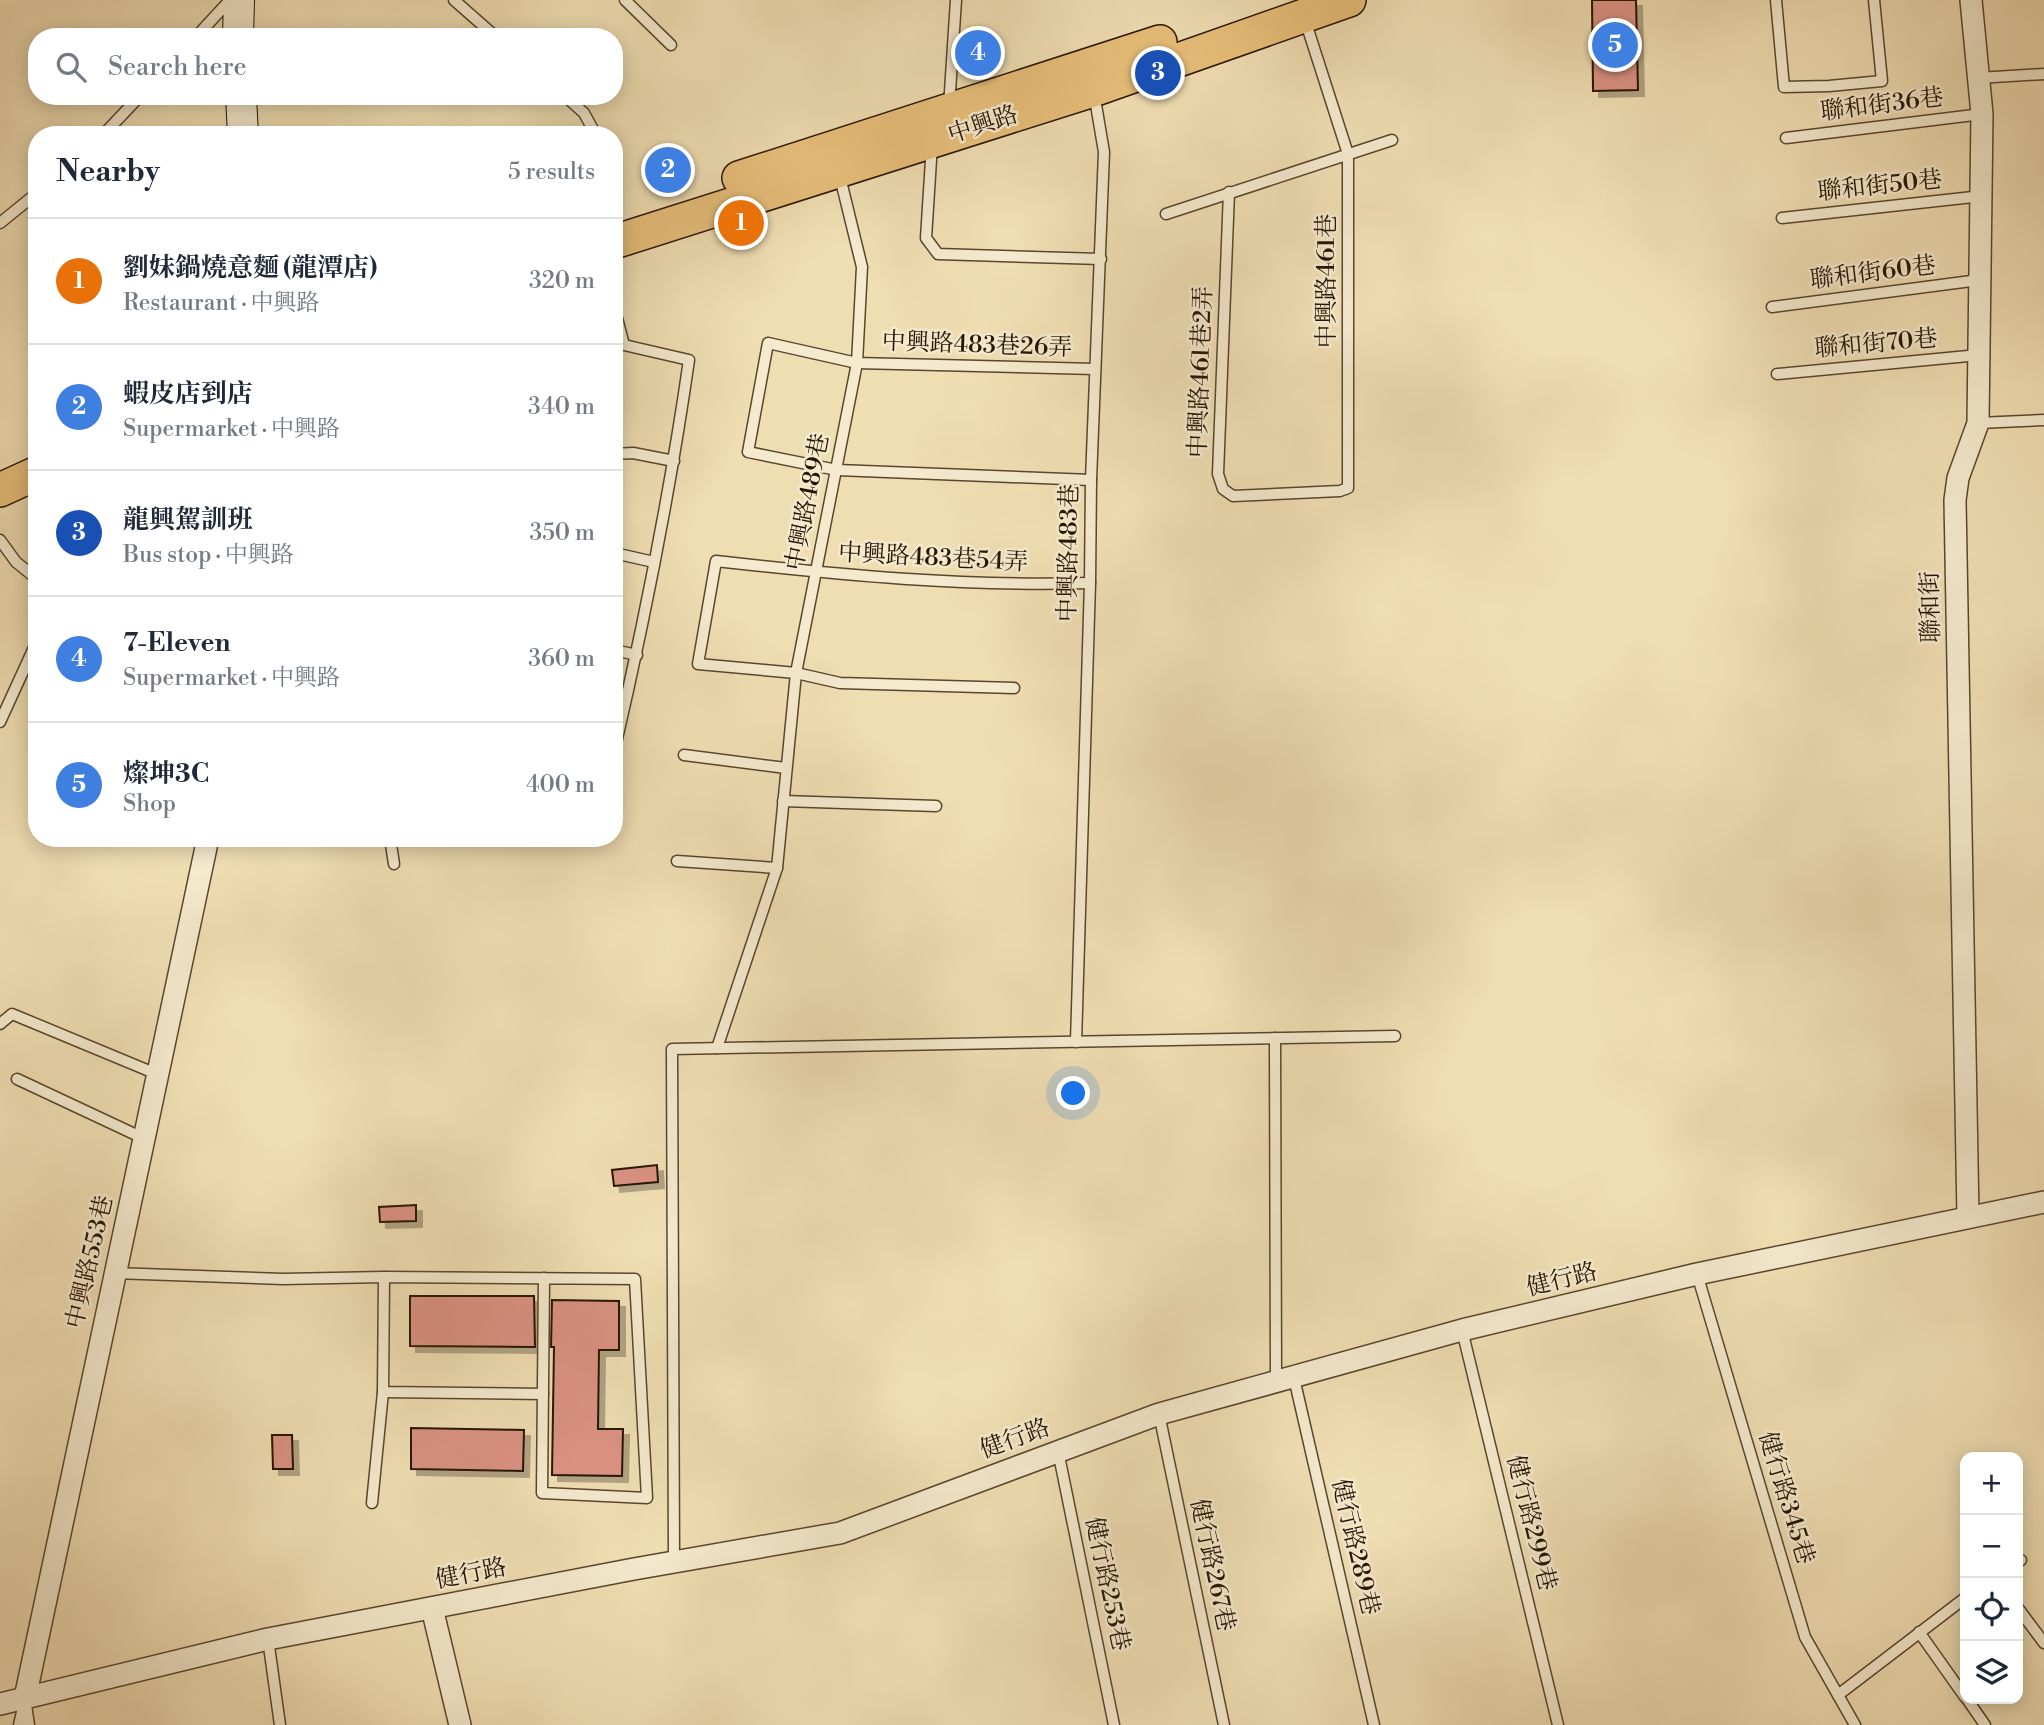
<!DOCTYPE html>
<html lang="en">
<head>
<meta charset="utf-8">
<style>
	body { margin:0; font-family:"Libre Bodoni","Noto Serif TC",serif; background:#f6f6f7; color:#1f2937 }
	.controls { position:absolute; right:21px; bottom:21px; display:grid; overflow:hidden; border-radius:14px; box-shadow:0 4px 18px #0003 }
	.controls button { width:63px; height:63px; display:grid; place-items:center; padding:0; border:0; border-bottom:2px solid #e0e1e3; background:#fff; color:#1f2937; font:35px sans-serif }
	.you { position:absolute; left:1074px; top:1094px; width:24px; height:24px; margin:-18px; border:5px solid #fff; border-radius:50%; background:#1a73e8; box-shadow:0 0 0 10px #1a73e833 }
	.badge { display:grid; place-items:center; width:46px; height:46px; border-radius:50%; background:#d93025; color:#fff; font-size:23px; font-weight:700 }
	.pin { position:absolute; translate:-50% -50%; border:4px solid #fff; box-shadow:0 2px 7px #0006 }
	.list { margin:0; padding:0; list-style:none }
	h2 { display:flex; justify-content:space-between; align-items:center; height:91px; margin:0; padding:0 28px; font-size:30px }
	h2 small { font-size:23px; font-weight:400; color:#747a83 }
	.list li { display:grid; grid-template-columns:46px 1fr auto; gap:21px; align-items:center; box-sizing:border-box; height:126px; padding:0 28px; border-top:2px solid #e0e1e3 }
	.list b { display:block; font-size:26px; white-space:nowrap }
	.list p { margin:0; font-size:23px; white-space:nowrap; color:#747a83 }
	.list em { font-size:23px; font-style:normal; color:#747a83 }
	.icon { flex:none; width:38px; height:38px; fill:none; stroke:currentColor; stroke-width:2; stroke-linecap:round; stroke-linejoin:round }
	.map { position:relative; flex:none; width:2044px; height:1725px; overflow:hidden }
	.search { position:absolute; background:#fff; box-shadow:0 4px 18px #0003; left:28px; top:28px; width:595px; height:77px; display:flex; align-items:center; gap:18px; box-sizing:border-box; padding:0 24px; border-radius:28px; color:#747a83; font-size:26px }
	.panel { position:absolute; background:#fff; box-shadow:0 4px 18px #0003; left:28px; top:126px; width:595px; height:721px; border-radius:28px }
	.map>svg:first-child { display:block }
	.building { fill:#db9283; stroke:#271402; stroke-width:2; filter:url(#shadow) }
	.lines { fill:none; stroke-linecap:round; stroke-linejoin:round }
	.lane-casing { stroke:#59462e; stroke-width:13 }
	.street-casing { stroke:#59462e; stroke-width:24 }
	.secondary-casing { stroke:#271402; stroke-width:32 }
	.primary-casing { stroke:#271402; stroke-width:36 }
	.lane { stroke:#f5eace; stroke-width:10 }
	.street { stroke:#f5eace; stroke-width:21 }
	.secondary { stroke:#f5eace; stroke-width:30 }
	.primary { stroke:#e8bf7a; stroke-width:33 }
	.labels { text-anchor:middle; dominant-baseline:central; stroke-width:5; stroke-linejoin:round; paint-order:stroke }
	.street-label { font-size:24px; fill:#271402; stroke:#f5eace }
</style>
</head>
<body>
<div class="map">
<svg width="2044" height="1725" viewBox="0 0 2044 1725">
	<defs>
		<filter id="shadow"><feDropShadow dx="6" dy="6" stdDeviation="0" flood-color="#0004"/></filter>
	</defs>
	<rect width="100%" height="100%" fill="#f0deb3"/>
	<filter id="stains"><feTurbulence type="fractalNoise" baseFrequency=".00286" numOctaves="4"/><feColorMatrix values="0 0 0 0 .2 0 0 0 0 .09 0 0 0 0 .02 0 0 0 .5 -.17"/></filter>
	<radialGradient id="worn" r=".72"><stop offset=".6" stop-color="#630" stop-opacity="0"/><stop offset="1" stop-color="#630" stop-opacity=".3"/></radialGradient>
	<g class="building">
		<path d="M 1592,0 L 1636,0 L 1638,90 L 1593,91 Z"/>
		<path d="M 657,1165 L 658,1182 L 614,1186 L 612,1170 Z"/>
		<path d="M 416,1205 L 416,1221 L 380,1222 L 379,1207 Z"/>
		<path d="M 410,1296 L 534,1296 L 535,1347 L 410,1346 Z"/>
		<path d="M 552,1300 L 619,1301 L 619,1350 L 599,1350 L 598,1429 L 623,1429 L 622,1476 L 552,1475 L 554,1347 L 551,1347 Z"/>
		<path d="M 411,1428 L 524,1430 L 523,1471 L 411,1469 Z"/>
		<path d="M 272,1435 L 292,1435 L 293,1469 L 273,1469 Z"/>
	</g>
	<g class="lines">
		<g class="lane-casing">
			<g id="lane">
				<path d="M 454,0 L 496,37"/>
				<path d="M 625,0 L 671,45"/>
				<path d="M 1776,0 L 1784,87 L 1829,86 L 1882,81 L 1874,0"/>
				<path d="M 196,37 L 230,0"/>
				<path d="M 1978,78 L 2044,74"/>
				<path d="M 565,96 L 584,113 L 596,135"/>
				<path d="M 949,107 L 956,0"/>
				<path d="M 103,135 L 140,96"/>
				<path d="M 1786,138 L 1982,114"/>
				<path d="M 932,144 L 926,238 L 938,254 L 1101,259"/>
				<path d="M 1229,192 L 1218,474 L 1223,489 L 1233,496 L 1340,491 L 1348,488 L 1348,154 L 1305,20"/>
				<path d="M 1166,214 L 1392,140"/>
				<path d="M 1782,218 L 1982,196"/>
				<path d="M 0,223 L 37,193"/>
				<path d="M 614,307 L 624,345 L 689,360 C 670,492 644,623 614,752"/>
				<path d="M 1772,307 L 1979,280"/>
				<path d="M 1777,374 L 1979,355"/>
				<path d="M 1978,423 L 2044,420"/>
				<path d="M 614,454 L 633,453 L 674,461"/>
				<path d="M 1091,480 L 837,470 L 748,452 L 768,343 L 857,363 L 1095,369"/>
				<path d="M 0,540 L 16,562 L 37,579"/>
				<path d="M 614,553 L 654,562"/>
				<path d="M 614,650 L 637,655"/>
				<path d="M 1014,688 L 840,683 L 796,673 L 698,664 L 716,561 C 840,575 966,587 1090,583"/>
				<path d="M 0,722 L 37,641"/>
				<path d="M 684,755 L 786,768"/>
				<path d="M 783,801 L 936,806"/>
				<path d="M 390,838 L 394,864"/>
				<path d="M 677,861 L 777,868"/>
				<path d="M 0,1024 L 12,1014 L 159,1075"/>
				<path d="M 1275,1038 L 1276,1383"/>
				<path d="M 1076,1042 L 1090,583 L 1091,480 L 1104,152 L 1094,93"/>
				<path d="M 717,1048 L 777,868 L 796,673 L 857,363 L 862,267 L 839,173"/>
				<path d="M 17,1079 L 145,1139"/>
				<path d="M 114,1273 L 283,1279 L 384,1277 L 635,1279 L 647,1498 L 542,1493 L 544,1278"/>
				<path d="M 1697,1274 L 1805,1637 L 1855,1725"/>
				<path d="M 384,1277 L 383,1392 L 543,1394"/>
				<path d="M 1462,1330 L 1558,1725"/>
				<path d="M 1294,1378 L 1374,1725"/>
				<path d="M 1159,1414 L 1224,1725"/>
				<path d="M 1058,1451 L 1114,1725"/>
				<path d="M 372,1503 L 383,1392"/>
				<path d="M 674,1562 L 672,1049 L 1395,1036"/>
				<path d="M 2018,1562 L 2021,1560"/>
				<path d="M 2018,1608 L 2044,1643"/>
				<path d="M 1919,1632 L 1965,1697"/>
				<path d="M 268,1639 L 280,1725"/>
				<path d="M 1838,1695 L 1965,1598"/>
				<path d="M 1967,1699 L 1985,1725"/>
				<path d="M 26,1705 L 29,1725"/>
				<path d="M 19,1725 L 25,1698"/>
			</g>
		</g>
		<g class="street-casing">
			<g id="street">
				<path d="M 1968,1217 L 1955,500 L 1958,478 L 1978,423 L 1982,114 L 1971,0"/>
				<path d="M 432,1608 L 460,1725"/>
				<path d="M 25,1698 C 85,1411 148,1125 208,838"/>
				<path d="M 0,1704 L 268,1639 L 634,1569 L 840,1533 L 1159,1414 L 1462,1330 L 1697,1274 L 2044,1202"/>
			</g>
		</g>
		<g class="secondary-casing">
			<g id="secondary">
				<path d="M 238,37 L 239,0"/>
				<path d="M 241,96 L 243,135"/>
			</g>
		</g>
		<g class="primary-casing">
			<g id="primary">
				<path d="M 739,178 L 1160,42"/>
				<path d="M 614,242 L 1093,90 L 1349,0"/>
				<path d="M 0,490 L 37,473"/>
			</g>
		</g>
		<use href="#lane" class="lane"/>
		<use href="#street" class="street"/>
		<use href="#secondary" class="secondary"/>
		<use href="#primary" class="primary"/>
	</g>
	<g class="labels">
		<g class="street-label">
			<text transform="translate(1882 105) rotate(-7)">聯和街36巷</text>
			<text transform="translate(983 125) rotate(-18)">中興路</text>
			<text transform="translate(1880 186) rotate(-6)">聯和街50巷</text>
			<text transform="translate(1873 273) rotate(-7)">聯和街60巷</text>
			<text transform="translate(1327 281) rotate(-90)">中興路461巷</text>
			<text transform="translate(1876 344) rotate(-5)">聯和街70巷</text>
			<text transform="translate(977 345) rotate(2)">中興路483巷26弄</text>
			<text transform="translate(1201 372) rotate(-88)">中興路461巷2弄</text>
			<text transform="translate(808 502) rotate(-79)">中興路489巷</text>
			<text transform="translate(1069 553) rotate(-89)">中興路483巷</text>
			<text transform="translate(933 558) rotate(3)">中興路483巷54弄</text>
			<text transform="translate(1931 607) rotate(-91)">聯和街</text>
			<text transform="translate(90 1262) rotate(-77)">中興路553巷</text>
			<text transform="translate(1562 1280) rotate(-14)">健行路</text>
			<text transform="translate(1015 1439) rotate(-20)">健行路</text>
			<text transform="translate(1786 1498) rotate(73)">健行路345巷</text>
			<text transform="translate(1531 1523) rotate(76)">健行路299巷</text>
			<text transform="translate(1355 1547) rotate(77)">健行路289巷</text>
			<text transform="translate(1212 1565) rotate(78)">健行路267巷</text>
			<text transform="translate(471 1574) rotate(-11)">健行路</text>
			<text transform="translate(1107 1584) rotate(78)">健行路253巷</text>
		</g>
	</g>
	<rect width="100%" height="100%" filter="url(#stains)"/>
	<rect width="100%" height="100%" fill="url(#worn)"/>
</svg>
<div class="controls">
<button>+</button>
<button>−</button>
<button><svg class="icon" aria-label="locate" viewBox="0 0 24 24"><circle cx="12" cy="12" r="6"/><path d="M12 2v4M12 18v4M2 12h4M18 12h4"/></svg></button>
<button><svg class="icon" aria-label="layers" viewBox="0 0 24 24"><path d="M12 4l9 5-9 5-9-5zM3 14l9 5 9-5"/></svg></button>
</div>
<div class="you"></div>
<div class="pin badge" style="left:741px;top:223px;background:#e8710a">1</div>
<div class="pin badge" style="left:668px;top:170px;background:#3f7fe0">2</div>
<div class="pin badge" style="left:1158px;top:73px;background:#1a4fb4">3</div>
<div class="pin badge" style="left:978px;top:53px;background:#3f7fe0">4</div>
<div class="pin badge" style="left:1615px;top:45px;background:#3f7fe0">5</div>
<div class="search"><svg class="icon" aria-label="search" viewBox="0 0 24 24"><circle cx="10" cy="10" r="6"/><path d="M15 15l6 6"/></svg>Search here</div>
<section class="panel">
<h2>Nearby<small>5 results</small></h2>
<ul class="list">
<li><span class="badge" style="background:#e8710a">1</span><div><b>劉妹鍋燒意麵 (龍潭店)</b><p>Restaurant · 中興路</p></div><em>320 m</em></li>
<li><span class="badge" style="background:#3f7fe0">2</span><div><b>蝦皮店到店</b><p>Supermarket · 中興路</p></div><em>340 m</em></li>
<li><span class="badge" style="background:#1a4fb4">3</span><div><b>龍興駕訓班</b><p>Bus stop · 中興路</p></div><em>350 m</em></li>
<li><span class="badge" style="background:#3f7fe0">4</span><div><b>7-Eleven</b><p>Supermarket · 中興路</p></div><em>360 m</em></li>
<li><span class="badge" style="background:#3f7fe0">5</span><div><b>燦坤3C</b><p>Shop</p></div><em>400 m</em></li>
</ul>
</section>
</div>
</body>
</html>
